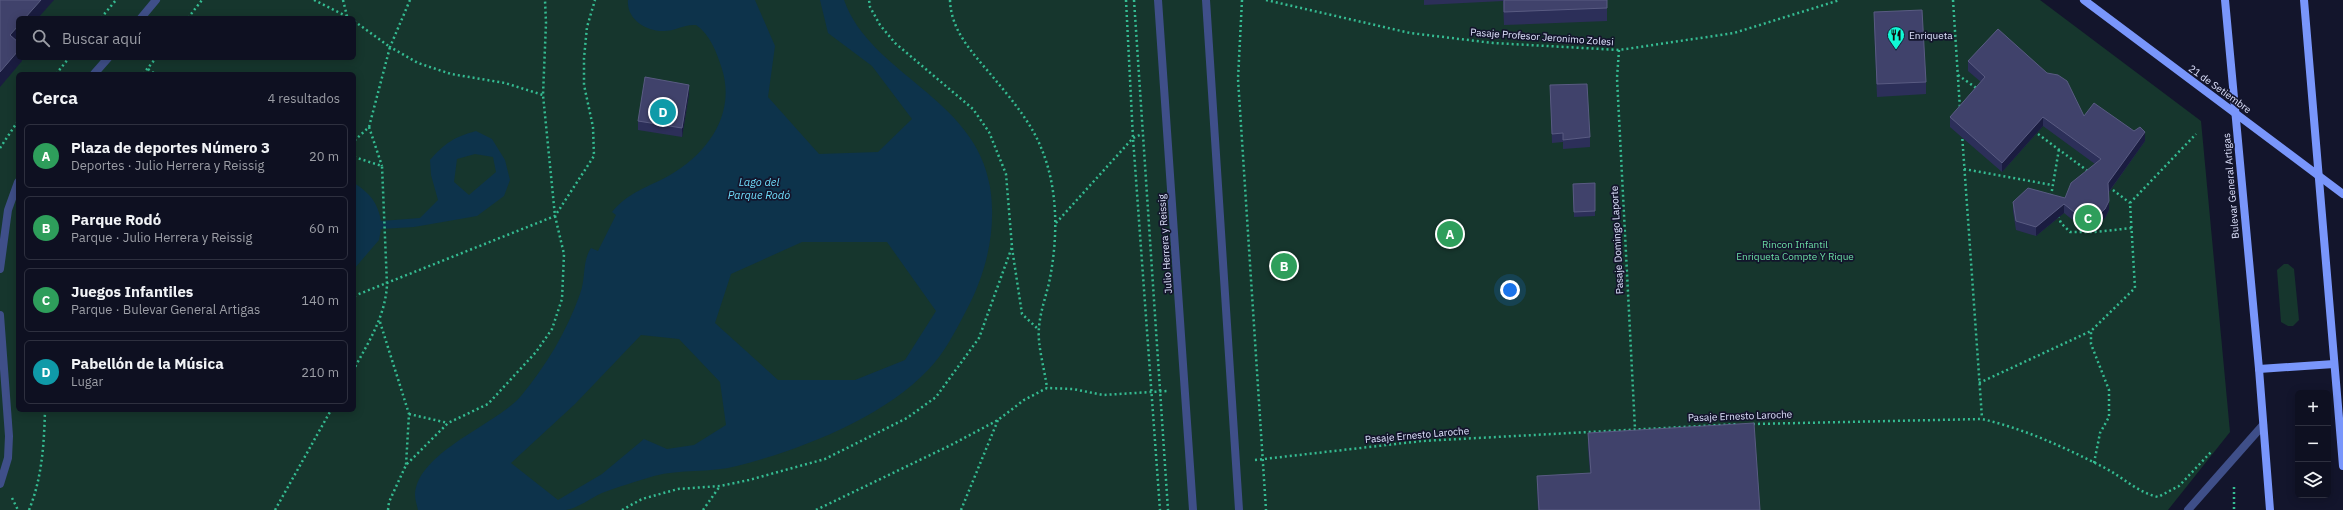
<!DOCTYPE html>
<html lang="es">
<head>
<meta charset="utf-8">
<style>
	body { margin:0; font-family:"IBM Plex Sans",sans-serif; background:#1c1e2e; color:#f1f3f6 }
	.controls { position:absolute; right:12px; bottom:12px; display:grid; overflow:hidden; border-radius:6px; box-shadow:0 2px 10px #0003 }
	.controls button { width:36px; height:36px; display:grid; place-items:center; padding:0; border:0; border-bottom:1px solid #2e303f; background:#0e1021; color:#f1f3f6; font:20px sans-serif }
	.you { position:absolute; left:1510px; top:290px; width:14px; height:14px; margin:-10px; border:3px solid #fff; border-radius:50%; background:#1a73e8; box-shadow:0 0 0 6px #1a73e833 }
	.badge { display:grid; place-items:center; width:26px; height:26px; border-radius:50%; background:#11f8d5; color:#fff; font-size:13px; font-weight:700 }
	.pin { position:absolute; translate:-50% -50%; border:2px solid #fff; box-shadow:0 1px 4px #0006 }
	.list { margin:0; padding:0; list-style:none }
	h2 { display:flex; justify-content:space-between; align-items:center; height:52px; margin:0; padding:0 16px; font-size:17px }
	h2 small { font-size:13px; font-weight:400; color:#9b9da5 }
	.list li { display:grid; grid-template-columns:26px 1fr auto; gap:12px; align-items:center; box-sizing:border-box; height:64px; margin:0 8px 8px; padding:0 8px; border:1px solid #2e303f; border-radius:6px }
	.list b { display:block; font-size:15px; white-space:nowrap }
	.list p { margin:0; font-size:13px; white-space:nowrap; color:#9b9da5 }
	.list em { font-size:13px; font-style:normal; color:#9b9da5 }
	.icon { flex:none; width:22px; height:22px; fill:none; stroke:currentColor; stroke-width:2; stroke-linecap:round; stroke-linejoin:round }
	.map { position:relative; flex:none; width:2343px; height:510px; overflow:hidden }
	.search { position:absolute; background:#0e1021; box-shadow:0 2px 10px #0003; left:16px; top:16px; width:340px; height:44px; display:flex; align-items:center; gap:10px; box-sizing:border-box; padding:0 14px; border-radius:6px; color:#9b9da5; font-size:15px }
	.panel { position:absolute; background:#0e1021; box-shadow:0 2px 10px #0003; left:16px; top:72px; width:340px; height:340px; border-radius:6px }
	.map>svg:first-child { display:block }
	.green { fill:#16362d; fill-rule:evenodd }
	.water { fill:#0d334b; fill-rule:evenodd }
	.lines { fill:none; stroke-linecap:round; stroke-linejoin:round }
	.path { stroke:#35bc92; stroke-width:2.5; stroke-dasharray:2 3; stroke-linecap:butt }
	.street { stroke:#3f4f89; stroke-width:8 }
	.secondary { stroke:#7996fb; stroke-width:8 }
	.wall { fill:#2c2f59 }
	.shaded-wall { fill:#1a1c40 }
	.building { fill:#40426b; stroke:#595b82 }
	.labels { text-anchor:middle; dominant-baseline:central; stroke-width:3.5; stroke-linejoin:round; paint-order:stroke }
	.poi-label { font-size:10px; fill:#dfe3fe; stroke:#13152c; text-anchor:start }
	.street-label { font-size:10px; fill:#dfe3fe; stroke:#13152c }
	.park-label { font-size:10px; fill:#6bdea4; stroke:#13152c }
	.water-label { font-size:11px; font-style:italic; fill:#70ddfb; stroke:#13152c }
</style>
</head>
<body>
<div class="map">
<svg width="2343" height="510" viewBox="0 0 2343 510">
	<rect width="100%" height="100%" fill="#13152c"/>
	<g class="green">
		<path d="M 0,0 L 2040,0 L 2201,121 L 2230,432 L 2168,510 L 0,510 ZM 18,18 L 354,18 L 354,58 L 18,58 ZM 18,74 L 354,74 L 354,410 L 18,410 Z"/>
		<path d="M 2284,264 L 2288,264 L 2294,269 L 2299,320 L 2293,326 L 2288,326 L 2281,322 L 2277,270 Z"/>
	</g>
	<g class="water">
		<path d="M 628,0 L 755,0 L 775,46 L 768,97 L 819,154 L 878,152 L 912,119 L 872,66 L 828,33 L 820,0 L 844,0 C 870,74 976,98 990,187 C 997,230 986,274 966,311 C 955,332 945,352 929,369 C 883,418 800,450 737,466 C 710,473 680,469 654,476 C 637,481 618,487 602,493 C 591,498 578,508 566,510 C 553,510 536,510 522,510 C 487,510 453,510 418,510 C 417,505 415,500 415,495 C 417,452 496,425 521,396 C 546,366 567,331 580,294 C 586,279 582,261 591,248 L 598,251 L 616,215 L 612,212 C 628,192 649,187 670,175 C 708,153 736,114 722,69 C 717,53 710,34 696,25 C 684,24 675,31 664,31 C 647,32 626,19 628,0 ZM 802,242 L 887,242 L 936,311 L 905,360 L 855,380 L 778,380 L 715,323 L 731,274 ZM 641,335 L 679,339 L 720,382 L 726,425 L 694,445 L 667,449 L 644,439 L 602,474 L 558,500 L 511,463 L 575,404 Z"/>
		<path d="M 476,131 L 492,139 L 505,160 L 510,180 L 504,196 L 477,216 L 414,227 L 381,229 L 379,240 L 354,269 L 354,183 C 370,193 378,203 381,221 L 420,218 L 438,200 L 431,175 L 430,160 C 445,143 454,137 476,131 ZM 475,154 L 493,157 L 496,172 L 469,195 L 454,182 L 457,159 Z"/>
	</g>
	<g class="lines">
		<g class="path">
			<path d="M 314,0 L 350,18"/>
			<path d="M 343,0 L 347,16"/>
			<path d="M 410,0 L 390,47 L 418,63 L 451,74 L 505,83 L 543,95"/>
			<path d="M 950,0 C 951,34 977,57 997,82 C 1014,102 1033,126 1042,150 C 1058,189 1058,236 1050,278 C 1047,294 1040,311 1039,328 C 1037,344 1045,371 1047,388"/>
			<path d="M 1126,0 L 1133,138 L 1160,510"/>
			<path d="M 1134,0 L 1168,510"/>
			<path d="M 1242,0 L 1238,79 L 1266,510"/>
			<path d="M 1266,0 L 1410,33 L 1493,43 L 1619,50 L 1734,33 L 1840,0"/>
			<path d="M 1953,0 L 1960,109"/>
			<path d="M 101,18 L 116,0"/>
			<path d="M 188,18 L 202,0"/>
			<path d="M 354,21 L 390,47 L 369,127 L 354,141"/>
			<path d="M 1619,50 L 1617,78 L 1635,429"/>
			<path d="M 148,69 L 155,74"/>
			<path d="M 56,74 L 69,58"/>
			<path d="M 143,74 L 156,58"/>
			<path d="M 1958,75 L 1979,90"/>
			<path d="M 369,127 L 382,166"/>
			<path d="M 2034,131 L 2089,172"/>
			<path d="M 1962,134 L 1982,418"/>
			<path d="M 0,148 L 18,121"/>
			<path d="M 354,157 L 382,166 L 387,285 C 385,317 369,341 354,369"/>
			<path d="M 1964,169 L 2052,185"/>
			<path d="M 2109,187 L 2130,203"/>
			<path d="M 2051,196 L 2059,149"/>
			<path d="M 2058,216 L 2061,223 L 2070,232 L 2095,232 L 2132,228"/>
			<path d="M 1056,223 L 1133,138 L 1142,134"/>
			<path d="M 1012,248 L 1022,314 L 1038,329"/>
			<path d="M 354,296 L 555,216 L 594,156 L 593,127 L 584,85 L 584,58 L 587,27 L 595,0"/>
			<path d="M 380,322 L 409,414 L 406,465"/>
			<path d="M 1979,383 L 2091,331"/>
			<path d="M 409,414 L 448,423"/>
			<path d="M 1753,424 L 1982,419 C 2025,429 2066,448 2105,468 C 2124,478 2137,492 2158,497 L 2179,486 L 2211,452"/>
			<path d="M 1255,460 L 1422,441 L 1738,424"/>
			<path d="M 2094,463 L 2100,433 L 2109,417 L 2109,390 L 2091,344 L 2091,331 L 2135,288 L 2130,203 L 2196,134"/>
			<path d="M 2234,487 L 2234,510"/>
			<path d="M 12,498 L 18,510"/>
			<path d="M 29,510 C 42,478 44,445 45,410"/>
			<path d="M 275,510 L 331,410"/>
			<path d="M 388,510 L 389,502 L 406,465 L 448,423 L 488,404 L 536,352 L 552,329 L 562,299 L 564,254 L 555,216 L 543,95 L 546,23 L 545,0"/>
			<path d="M 622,510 L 642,499 L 678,489 L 720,486 L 749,480 L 825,459 L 907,418 L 936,397 L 979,338 L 1012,247 L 1006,174 L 989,132 L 973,109 L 895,43 L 880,25 L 870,7 L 869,0"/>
			<path d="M 703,510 L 720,486"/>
			<path d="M 816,510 L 951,445 L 998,420 L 1024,400 L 1047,388 L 1073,389 L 1103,395 L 1167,391"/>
			<path d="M 961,510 L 998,420"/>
		</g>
		<g class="street">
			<path d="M 1158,0 L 1193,510"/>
			<path d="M 1206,0 L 1239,510"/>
			<path d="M 141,18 L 156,0"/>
			<path d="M 94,74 L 108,58"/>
			<path d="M 0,269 L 8,210 L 18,182"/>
			<path d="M 0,315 L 9,436 L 8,458 L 0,484"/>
			<path d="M 2188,510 L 2263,425"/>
		</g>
		<g class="secondary">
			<path d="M 2084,0 L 2343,194"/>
			<path d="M 2225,0 L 2259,369 L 2270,510"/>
			<path d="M 2304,0 L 2343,466"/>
			<path d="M 2259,369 L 2334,364"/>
		</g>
	</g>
	<g class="wall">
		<path d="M 1424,0 L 1607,0 L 1607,21 L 1504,25 L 1503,1 L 1424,5 Z"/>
		<path d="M 1874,12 L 1926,82 L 1926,94 L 1877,97 L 1874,24 Z"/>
		<path d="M 1968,61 L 2084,116 L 2145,141 L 2109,192 L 2109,210 L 2105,218 L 2098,224 L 2088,227 L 2079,225 L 2064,213 L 2036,236 L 2016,230 L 2013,211 L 2013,202 L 2065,198 L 2095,164 L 2043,126 L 2002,172 L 1950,127 L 1950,117 L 1981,82 L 1968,71 Z"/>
		<path d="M 1550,85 L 1590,137 L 1590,147 L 1563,149 L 1563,142 L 1552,143 Z"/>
		<path d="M 689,94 L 682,137 L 638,130 L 638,121 Z"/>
		<path d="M 1595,183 L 1595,216 L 1574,217 L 1573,184 Z"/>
		<path d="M 1588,433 L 1760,510 L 1538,510 L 1537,491 L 1537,476 L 1590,473 L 1588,448 Z"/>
	</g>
	<g class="shaded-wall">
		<path d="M 41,0 L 54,0 L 38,18 L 25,18 Z"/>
		<path d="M 18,26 L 18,41 L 10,50 L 10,35 Z"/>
		<path d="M 18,51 L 18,58 L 22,58 L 22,61 L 0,87 L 0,72 Z"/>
		<path d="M 689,85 L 689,94 L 682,137 L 682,128 Z"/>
		<path d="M 2043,117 L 2043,126 L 2002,172 L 2002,163 Z"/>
		<path d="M 2145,132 L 2145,141 L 2108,193 L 2108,183 Z"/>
		<path d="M 2109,201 L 2109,210 L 2105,218 L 2098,224 L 2088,227 L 2088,217 Z"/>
		<path d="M 2064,204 L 2064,213 L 2036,236 L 2036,227 Z"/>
	</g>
	<g class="building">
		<path d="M 0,0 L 41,0 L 25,18 L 18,18 L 18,26 L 10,35 L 18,42 L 18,51 L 0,72 Z"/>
		<path d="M 1504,0 L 1607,0 L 1607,8 L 1504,12 Z"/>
		<path d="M 1922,10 L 1926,82 L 1877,84 L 1874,12 Z"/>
		<path d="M 1998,29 L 2047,73 L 2058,75 L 2067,81 L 2084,116 L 2094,103 L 2134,131 L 2140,127 L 2145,132 L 2108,183 L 2109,201 L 2105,209 L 2098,215 L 2088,217 L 2079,216 L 2064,204 L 2036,227 L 2016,221 L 2013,202 L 2028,188 L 2065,198 L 2071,183 L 2101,159 L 2043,117 L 2002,163 L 1950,117 L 1985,77 L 1968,61 Z"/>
		<path d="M 645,77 L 689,85 L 682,128 L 638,121 Z"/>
		<path d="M 1587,84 L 1590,137 L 1563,140 L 1563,133 L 1552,134 L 1550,85 Z"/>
		<path d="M 1595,183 L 1595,211 L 1574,212 L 1573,184 Z"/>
		<path d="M 1754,423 L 1760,510 L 1539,510 L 1537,476 L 1591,473 L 1588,433 Z"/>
	</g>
	<defs>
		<g id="restaurant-pin" transform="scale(0.9)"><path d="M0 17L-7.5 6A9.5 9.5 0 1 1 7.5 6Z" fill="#11f8d5" stroke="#13152c"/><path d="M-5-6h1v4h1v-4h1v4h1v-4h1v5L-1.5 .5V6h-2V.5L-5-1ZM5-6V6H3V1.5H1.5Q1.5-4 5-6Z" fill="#111"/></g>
	</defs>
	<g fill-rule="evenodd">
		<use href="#restaurant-pin" x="1896" y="35"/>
	</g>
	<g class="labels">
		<g class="poi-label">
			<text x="1909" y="35">Enriqueta</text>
		</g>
		<g class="street-label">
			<text transform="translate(1542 37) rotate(4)">Pasaje Profesor Jeronimo Zolesi</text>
			<text transform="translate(2220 89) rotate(36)">21 de Setiembre</text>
			<text transform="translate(2231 186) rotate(-95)">Bulevar General Artigas</text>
			<text transform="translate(1617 240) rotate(-93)">Pasaje Domingo Laporte</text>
			<text transform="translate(1165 244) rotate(-94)">Julio Herrera y Reissig</text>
			<text transform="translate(1740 416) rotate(-2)">Pasaje Ernesto Laroche</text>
			<text transform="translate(1417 435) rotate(-5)">Pasaje Ernesto Laroche</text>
		</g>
		<g class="park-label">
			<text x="1795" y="244">Rincon Infantil<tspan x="1795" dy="12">Enriqueta Compte Y Rique</tspan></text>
		</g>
		<g class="water-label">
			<text x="759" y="182">Lago del<tspan x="759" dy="13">Parque Rodó</tspan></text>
		</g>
	</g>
</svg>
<div class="controls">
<button>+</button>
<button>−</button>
<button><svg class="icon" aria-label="layers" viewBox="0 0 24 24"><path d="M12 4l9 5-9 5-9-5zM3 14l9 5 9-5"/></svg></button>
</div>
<div class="you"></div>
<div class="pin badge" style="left:1450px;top:234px;background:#2e9e5b">A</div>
<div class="pin badge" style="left:1284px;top:266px;background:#2e9e5b">B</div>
<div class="pin badge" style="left:2088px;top:218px;background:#2e9e5b">C</div>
<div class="pin badge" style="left:663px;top:112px;background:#0f9aa8">D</div>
<div class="search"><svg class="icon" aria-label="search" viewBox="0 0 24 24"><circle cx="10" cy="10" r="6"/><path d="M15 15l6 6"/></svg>Buscar aquí</div>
<section class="panel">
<h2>Cerca<small>4 resultados</small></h2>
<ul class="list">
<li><span class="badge" style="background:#2e9e5b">A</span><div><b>Plaza de deportes Número 3</b><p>Deportes · Julio Herrera y Reissig</p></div><em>20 m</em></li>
<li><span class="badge" style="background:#2e9e5b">B</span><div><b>Parque Rodó</b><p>Parque · Julio Herrera y Reissig</p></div><em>60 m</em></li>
<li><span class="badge" style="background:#2e9e5b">C</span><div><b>Juegos Infantiles</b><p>Parque · Bulevar General Artigas</p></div><em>140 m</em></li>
<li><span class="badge" style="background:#0f9aa8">D</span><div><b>Pabellón de la Música</b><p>Lugar</p></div><em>210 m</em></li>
</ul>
</section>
</div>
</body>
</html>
